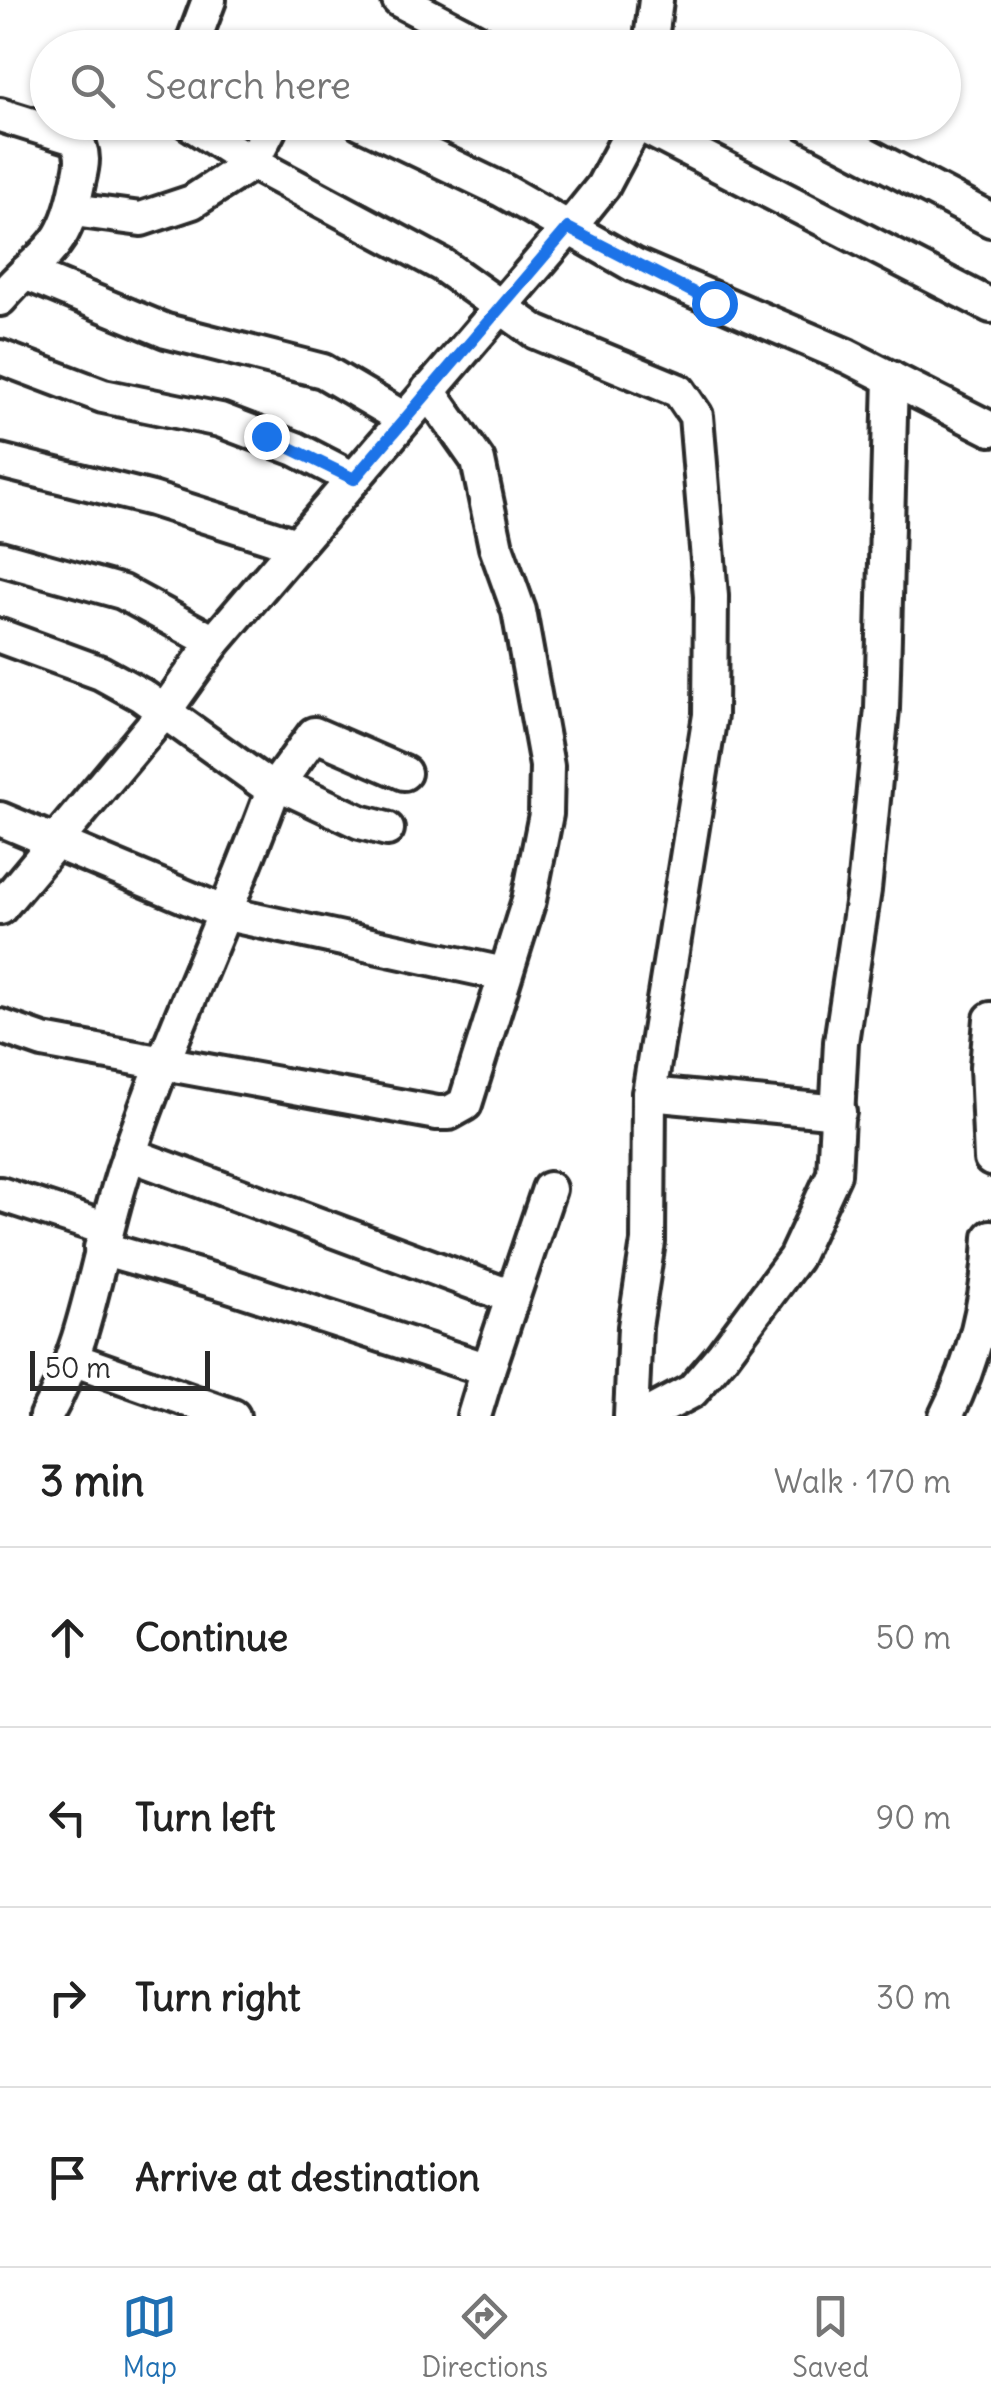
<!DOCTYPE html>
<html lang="en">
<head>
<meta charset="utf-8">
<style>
	body { margin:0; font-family:Delius,sans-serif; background:#f2f2f2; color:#222 }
	.scale { position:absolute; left:30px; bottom:25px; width:180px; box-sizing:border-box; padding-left:10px; border:5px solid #2b2b2b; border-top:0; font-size:28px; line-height:35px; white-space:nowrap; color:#2b2b2b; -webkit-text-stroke:8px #fff; paint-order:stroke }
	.stop { position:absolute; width:30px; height:30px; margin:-22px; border:8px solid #1a73e8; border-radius:50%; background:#fff }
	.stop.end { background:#1a73e8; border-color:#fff; box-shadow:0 2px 10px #0008 }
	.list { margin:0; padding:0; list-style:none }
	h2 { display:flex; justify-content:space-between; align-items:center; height:130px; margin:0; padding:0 40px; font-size:42px }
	h2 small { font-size:32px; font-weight:400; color:#767676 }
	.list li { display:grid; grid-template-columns:65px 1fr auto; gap:30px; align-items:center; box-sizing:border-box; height:180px; padding:0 40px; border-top:2px solid #e0e0e0 }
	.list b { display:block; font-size:38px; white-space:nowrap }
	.list em { font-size:32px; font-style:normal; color:#767676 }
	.icon { flex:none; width:55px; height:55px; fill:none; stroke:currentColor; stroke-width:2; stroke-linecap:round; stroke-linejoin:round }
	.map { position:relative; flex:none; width:991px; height:1416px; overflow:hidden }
	.search { position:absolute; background:#fff; box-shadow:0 2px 8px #0004; left:30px; right:30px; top:30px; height:110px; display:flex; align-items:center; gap:25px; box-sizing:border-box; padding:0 35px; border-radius:55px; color:#767676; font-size:38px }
	.sheet { height:850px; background:#fff }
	nav { display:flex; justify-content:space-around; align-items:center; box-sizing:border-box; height:140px; border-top:2px solid #e0e0e0; background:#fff; font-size:28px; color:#767676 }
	nav a { display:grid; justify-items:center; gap:5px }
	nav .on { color:#1f6fb2 }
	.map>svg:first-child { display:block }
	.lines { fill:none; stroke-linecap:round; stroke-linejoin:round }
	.minor-casing { stroke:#2b2b2b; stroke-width:40 }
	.minor { stroke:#fff; stroke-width:32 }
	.route { stroke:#1a73e8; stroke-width:12 }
</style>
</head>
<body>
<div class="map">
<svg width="991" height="1416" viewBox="0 0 991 1416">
	<rect width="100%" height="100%" fill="#fff"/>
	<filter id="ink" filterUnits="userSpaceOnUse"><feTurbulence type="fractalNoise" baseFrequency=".01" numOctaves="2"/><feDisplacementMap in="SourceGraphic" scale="20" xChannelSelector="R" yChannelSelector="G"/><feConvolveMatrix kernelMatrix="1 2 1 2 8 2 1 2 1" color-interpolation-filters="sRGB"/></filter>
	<g filter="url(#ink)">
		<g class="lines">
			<g class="minor-casing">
				<g id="minor">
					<path d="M 399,0 L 490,48"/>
					<path d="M 191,48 L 209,0"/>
					<path d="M 650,48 L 656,0"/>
					<path d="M 0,115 L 74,138 C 86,152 82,167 78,183 C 63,258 42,249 0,299"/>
					<path d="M 188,122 L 252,163 L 442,265 L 536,332 L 679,391 L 696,416 L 711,596 L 710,715 L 649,1094 L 648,1242 L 635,1327 L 631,1416"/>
					<path d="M 360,122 L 502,190 L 634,265 L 847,356 L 991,429"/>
					<path d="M 635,122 L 991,306"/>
					<path d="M 805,122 L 991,220"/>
					<path d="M 73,210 L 141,219 L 192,202 L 252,163 L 273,122"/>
					<path d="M 25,273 L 166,331 L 323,371 L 403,418"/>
					<path d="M 0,357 L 103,396 L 220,420 L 296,449 L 354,479"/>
					<path d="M 0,461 L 152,499 L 296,545"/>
					<path d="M 0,558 L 122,592 L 214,642"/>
					<path d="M 0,636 L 101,673 L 141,695 L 273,790 C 228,915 169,1035 127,1161 C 98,1245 90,1338 46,1416"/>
					<path d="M 277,783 L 360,822 L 387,829"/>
					<path d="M 273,790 L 314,734 L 404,773"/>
					<path d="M 0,819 L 227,914 L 504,974"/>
					<path d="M 0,908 L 164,712 L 214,642 L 578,217 L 603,186 L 637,122"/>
					<path d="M 991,1019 L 987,1067 L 991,1159"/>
					<path d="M 0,1026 L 43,1041 L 437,1113 L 449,1113 L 465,1104 L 529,900 L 546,814 L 547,766 L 519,611 L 496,547 L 478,461 L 428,390"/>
					<path d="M 649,1094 L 839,1112"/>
					<path d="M 129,1154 L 512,1297"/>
					<path d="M 0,1194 L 104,1228"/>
					<path d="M 101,1248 L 229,1285 L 488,1370 L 474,1416"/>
					<path d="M 72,1359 L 233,1416"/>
					<path d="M 488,1370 L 549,1189"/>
					<path d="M 645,1416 L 692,1391 L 722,1356 L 795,1258 L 834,1174 L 841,1042 L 864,890 L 882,709 L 891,378"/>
					<path d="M 946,1416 C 974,1361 989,1298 991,1237"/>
				</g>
			</g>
			<use href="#minor" class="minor"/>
		</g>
	</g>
	<g class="lines" filter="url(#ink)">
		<path class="route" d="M 266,436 L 354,479 L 568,228 L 714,303"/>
	</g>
</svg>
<div class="scale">50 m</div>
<div class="stop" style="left:714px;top:303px"></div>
<div class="stop end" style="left:266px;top:436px"></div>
<div class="search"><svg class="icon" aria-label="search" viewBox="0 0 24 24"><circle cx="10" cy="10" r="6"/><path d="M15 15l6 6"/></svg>Search here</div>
</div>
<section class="sheet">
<h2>3 min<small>Walk · 170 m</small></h2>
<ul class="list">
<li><svg class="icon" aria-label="ahead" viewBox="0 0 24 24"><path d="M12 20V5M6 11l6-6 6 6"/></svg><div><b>Continue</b></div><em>50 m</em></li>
<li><svg class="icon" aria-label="left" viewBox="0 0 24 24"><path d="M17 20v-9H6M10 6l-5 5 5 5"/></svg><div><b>Turn left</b></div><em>90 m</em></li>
<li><svg class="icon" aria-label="right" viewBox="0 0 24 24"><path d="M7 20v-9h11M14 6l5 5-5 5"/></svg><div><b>Turn right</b></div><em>30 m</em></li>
<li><svg class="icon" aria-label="arrive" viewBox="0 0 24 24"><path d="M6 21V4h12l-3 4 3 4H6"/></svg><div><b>Arrive at destination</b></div></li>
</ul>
</section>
<nav>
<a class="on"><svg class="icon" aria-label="map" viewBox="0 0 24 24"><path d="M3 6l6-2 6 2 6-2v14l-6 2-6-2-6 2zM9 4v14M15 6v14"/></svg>Map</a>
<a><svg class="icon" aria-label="directions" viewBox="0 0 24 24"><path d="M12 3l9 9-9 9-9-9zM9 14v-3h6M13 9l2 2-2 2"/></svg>Directions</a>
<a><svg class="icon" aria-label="saved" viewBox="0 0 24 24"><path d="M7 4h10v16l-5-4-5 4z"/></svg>Saved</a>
</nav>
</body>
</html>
